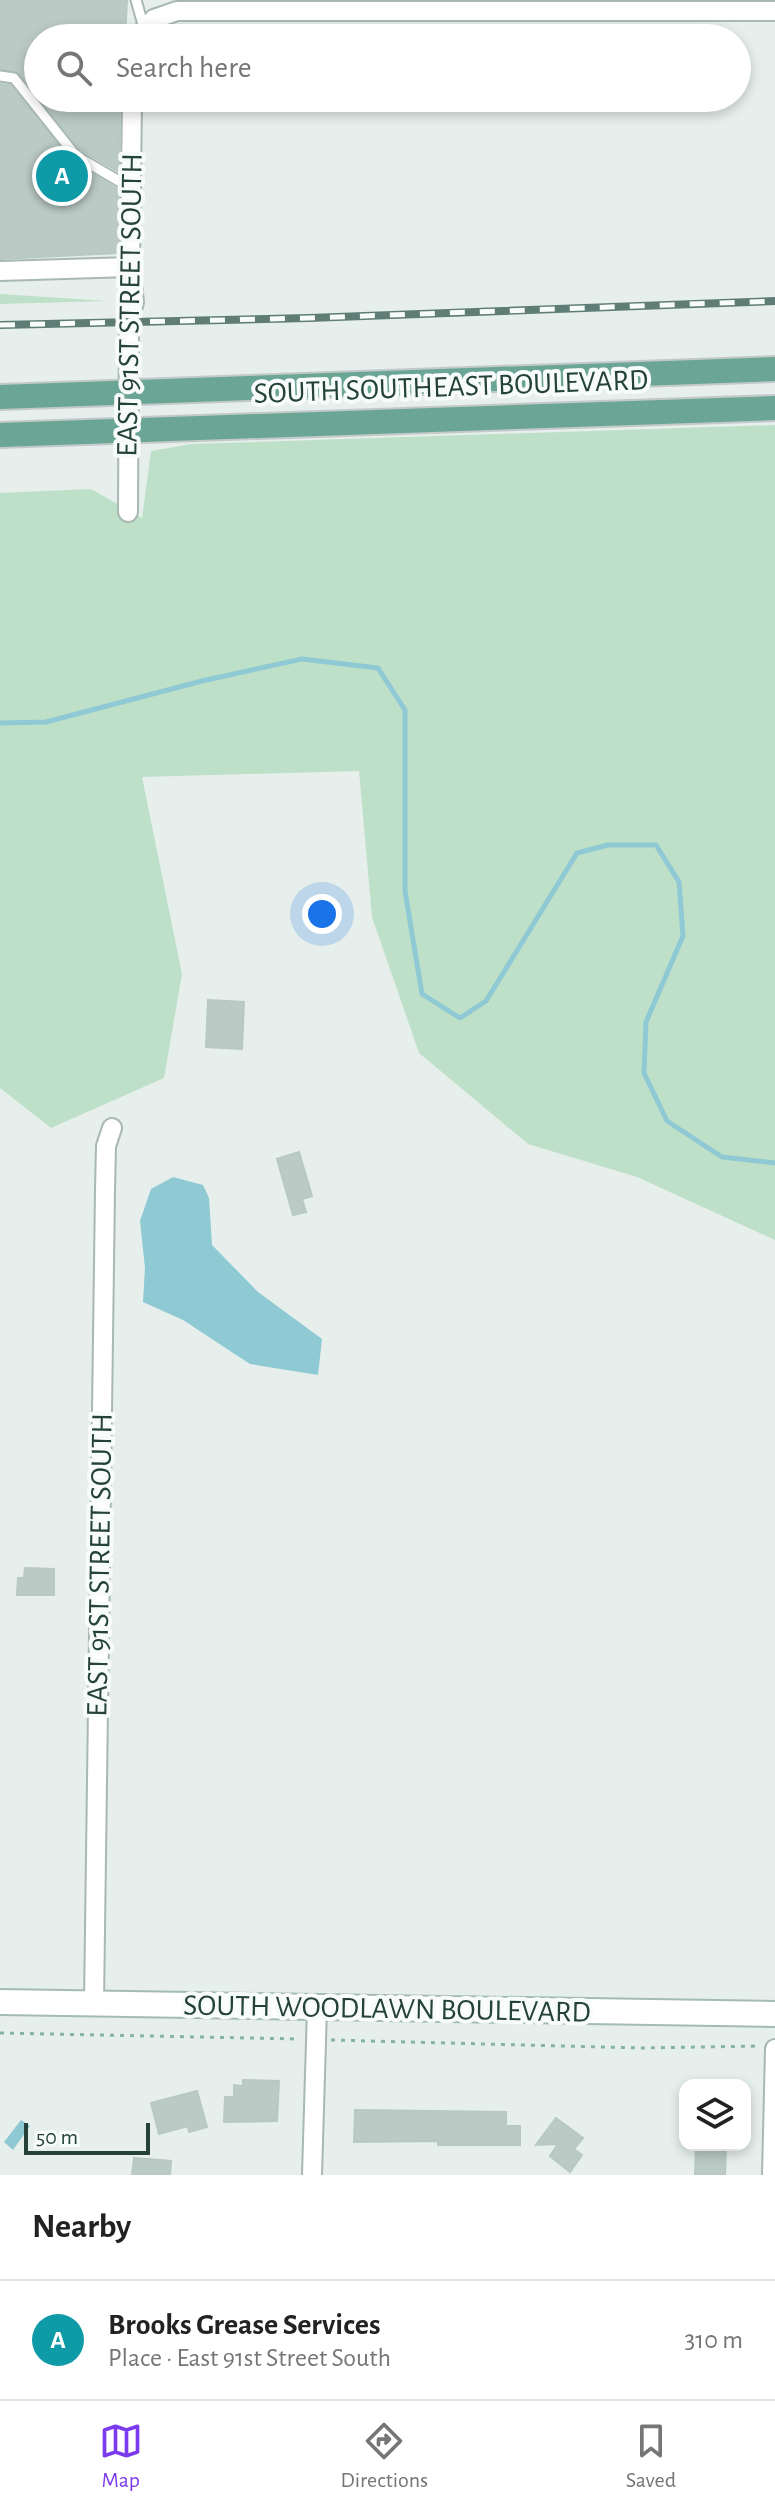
<!DOCTYPE html>
<html lang="en">
<head>
<meta charset="utf-8">
<style>
	body { margin:0; font-family:"Alegreya Sans",sans-serif; background:#f6f6f6; color:#222 }
	.controls { position:absolute; right:24px; bottom:24px; display:grid; overflow:hidden; border-radius:16px; box-shadow:0 4px 12px #0003 }
	.controls button { width:72px; height:72px; display:grid; place-items:center; padding:0; border:0; border-bottom:2px solid #e0e0e0; background:#fff; color:#222; font:40px sans-serif }
	.scale { position:absolute; left:24px; bottom:20px; width:126px; box-sizing:border-box; padding-left:8px; border:4px solid #24423a; border-top:0; font-size:22px; line-height:28px; white-space:nowrap; color:#24423a; -webkit-text-stroke:6px #f7fbf9; paint-order:stroke }
	.you { position:absolute; left:322px; top:914px; width:28px; height:28px; margin:-20px; border:6px solid #fff; border-radius:50%; background:#1a73e8; box-shadow:0 0 0 12px #1a73e833 }
	.badge { display:grid; place-items:center; width:52px; height:52px; border-radius:50%; background:#7c3aed; color:#fff; font-size:26px; font-weight:700 }
	.pin { position:absolute; translate:-50% -50%; border:4px solid #fff; box-shadow:0 2px 8px #0006 }
	.list { margin:0; padding:0; list-style:none }
	h2 { display:flex; justify-content:space-between; align-items:center; height:104px; margin:0; padding:0 32px; font-size:34px }
	h2 small { font-size:26px; font-weight:400; color:#767676 }
	.list li { display:grid; grid-template-columns:52px 1fr auto; gap:24px; align-items:center; box-sizing:border-box; height:120px; padding:0 32px; border-top:2px solid #e0e0e0 }
	.list b { display:block; font-size:30px; white-space:nowrap }
	.list p { margin:0; font-size:26px; white-space:nowrap; color:#767676 }
	.list em { font-size:26px; font-style:normal; color:#767676 }
	.icon { flex:none; width:44px; height:44px; fill:none; stroke:currentColor; stroke-width:2; stroke-linecap:round; stroke-linejoin:round }
	.map { position:relative; flex:none; width:775px; height:2175px; overflow:hidden }
	.search { position:absolute; background:#fff; box-shadow:0 4px 12px #0003; left:24px; right:24px; top:24px; height:88px; display:flex; align-items:center; gap:20px; box-sizing:border-box; padding:0 28px; border-radius:44px; color:#767676; font-size:30px }
	.sheet { height:224px; background:#fff }
	nav { display:flex; justify-content:space-around; align-items:center; box-sizing:border-box; height:112px; border-top:2px solid #e0e0e0; background:#fff; font-size:22px; color:#767676 }
	nav a { display:grid; justify-items:center; gap:4px }
	nav .on { color:#7c3aed }
	.map>svg:first-child { display:block }
	.green { fill:#bfe0c8 }
	.water { fill:#8ec9d4 }
	.lines { fill:none; stroke-linecap:round; stroke-linejoin:round }
	.stream { stroke:#8ec9d4; stroke-width:5 }
	.building { fill:#bbcac4; stroke:#b8c9c2; stroke-width:2 }
	.lane-casing { stroke:#a8b8b2; stroke-width:13 }
	.street-casing { stroke:#a8b8b2; stroke-width:22 }
	.secondary-casing { stroke:#a4bbb3; stroke-width:28 }
	.primary-casing { stroke:#c2cac8; stroke-width:28 }
	.path { stroke:#86b3a5; stroke-width:3; stroke-dasharray:4 6; stroke-linecap:butt }
	.lane { stroke:#fff; stroke-width:9 }
	.street { stroke:#fff; stroke-width:18 }
	.secondary { stroke:#fff; stroke-width:24 }
	.primary { stroke:#6aa596; stroke-width:24 }
	.rail-casing { stroke:#5f7d75; stroke-width:8 }
	.rail { stroke:#f7fbf9; stroke-width:5; stroke-dasharray:15; stroke-linecap:butt }
	.labels { text-anchor:middle; dominant-baseline:central; stroke-width:8; stroke-linejoin:round; paint-order:stroke }
	.street-label { font-size:30px; fill:#24423a; stroke:#f7fbf9 }
</style>
</head>
<body>
<div class="map">
<svg width="775" height="2175" viewBox="0 0 775 2175">
	<rect width="100%" height="100%" fill="#e6efeb"/>
	<g class="green">
		<path d="M 0,294 L 108,301 L 0,304 Z"/>
		<path d="M 775,425 L 775,1240 L 637,1177 L 528,1144 L 419,1053 L 372,917 L 359,771 L 142,777 L 182,974 L 164,1078 L 51,1128 L 0,1088 L 0,493 L 91,489 L 142,518 L 151,451 L 191,444 Z"/>
	</g>
	<g class="water">
		<path d="M 173,1177 L 203,1185 L 209,1198 L 212,1245 L 258,1292 L 322,1339 L 318,1375 L 250,1364 L 183,1320 L 143,1302 L 145,1268 L 140,1221 L 151,1189 Z"/>
		<path d="M 21,2120 L 30,2126 L 13,2150 L 4,2142 Z"/>
	</g>
	<g class="lines">
		<path class="stream" d="M 0,723 L 46,722 L 202,681 L 302,659 L 378,668 L 405,710 L 405,891 L 422,994 L 460,1018 L 486,1001 L 577,853 L 608,845 L 656,845 L 679,882 L 683,936 L 646,1022 L 644,1073 L 667,1121 L 722,1157 L 775,1163"/>
	</g>
	<g class="building">
		<path d="M 0,0 L 127,0 L 125,38 L 38,38 L 38,96 L 19,73 L 0,69 Z"/>
		<path d="M 0,84 L 10,85 L 71,161 L 119,190 L 118,253 L 0,259 Z"/>
		<path d="M 39,98 L 120,98 L 119,172 L 81,150 Z"/>
		<path d="M 208,1000 L 244,1002 L 242,1049 L 206,1047 Z"/>
		<path d="M 299,1152 L 312,1196 L 302,1199 L 306,1212 L 293,1215 L 277,1159 Z"/>
		<path d="M 25,1568 L 54,1569 L 54,1595 L 17,1595 L 18,1578 L 24,1578 Z"/>
		<path d="M 243,2080 L 279,2081 L 277,2121 L 224,2122 L 225,2097 L 234,2097 L 234,2085 L 243,2086 Z"/>
		<path d="M 197,2091 L 207,2127 L 189,2132 L 188,2126 L 159,2134 L 151,2103 Z"/>
		<path d="M 355,2110 L 506,2112 L 506,2126 L 520,2126 L 520,2145 L 438,2145 L 438,2141 L 354,2142 Z"/>
		<path d="M 556,2118 L 583,2138 L 574,2149 L 582,2155 L 570,2172 L 550,2156 L 558,2144 L 536,2145 Z"/>
		<path d="M 696,2145 L 726,2145 L 725,2175 L 695,2175 Z"/>
		<path d="M 134,2158 L 171,2161 L 170,2175 L 132,2175 Z"/>
	</g>
	<g class="lines">
		<g class="lane-casing">
			<g id="lane">
				<path d="M 136,0 L 144,28"/>
				<path d="M 0,76 L 14,78 L 76,156 L 131,188"/>
			</g>
		</g>
		<g class="street-casing">
			<g id="street">
				<path d="M 137,38 L 154,19 L 177,11 L 775,11"/>
				<path d="M 0,271 L 130,267"/>
				<path d="M 128,512 L 129,321 L 134,302 L 130,267 L 132,98"/>
				<path d="M 94,2004 L 105,1190 L 106,1146 L 112,1128"/>
				<path d="M 312,2175 L 317,2008"/>
				<path d="M 772,2175 L 775,2049"/>
			</g>
		</g>
		<g class="secondary-casing">
			<path id="secondary" d="M 0,2002 L 775,2014"/>
		</g>
		<g class="primary-casing">
			<g id="primary">
				<path d="M 0,397 L 775,369"/>
				<path d="M 0,435 L 775,408"/>
			</g>
		</g>
		<g class="path">
			<path d="M 0,2033 L 299,2039"/>
			<path d="M 331,2040 L 640,2048 L 759,2046"/>
		</g>
		<use href="#lane" class="lane"/>
		<use href="#street" class="street"/>
		<use href="#secondary" class="secondary"/>
		<use href="#primary" class="primary"/>
		<g class="rail-casing">
			<path id="rail" d="M 0,325 L 309,318 L 775,301"/>
		</g>
		<use href="#rail" class="rail"/>
	</g>
	<g class="labels">
		<g class="street-label">
			<text transform="translate(130 305) rotate(-89)">EAST 91ST STREET SOUTH</text>
			<text transform="translate(451 387) rotate(-2)">SOUTH SOUTHEAST BOULEVARD</text>
			<text transform="translate(100 1565) rotate(-89)">EAST 91ST STREET SOUTH</text>
			<text transform="translate(387 2009) rotate(1)">SOUTH WOODLAWN BOULEVARD</text>
		</g>
	</g>
</svg>
<div class="controls">
<button><svg class="icon" aria-label="layers" viewBox="0 0 24 24"><path d="M12 4l9 5-9 5-9-5zM3 14l9 5 9-5"/></svg></button>
</div>
<div class="scale">50 m</div>
<div class="you"></div>
<div class="pin badge" style="left:62px;top:176px;background:#0f9aa8">A</div>
<div class="search"><svg class="icon" aria-label="search" viewBox="0 0 24 24"><circle cx="10" cy="10" r="6"/><path d="M15 15l6 6"/></svg>Search here</div>
</div>
<section class="sheet">
<h2>Nearby<small></small></h2>
<ul class="list">
<li><span class="badge" style="background:#0f9aa8">A</span><div><b>Brooks Grease Services</b><p>Place · East 91st Street South</p></div><em>310 m</em></li>
</ul>
</section>
<nav>
<a class="on"><svg class="icon" aria-label="map" viewBox="0 0 24 24"><path d="M3 6l6-2 6 2 6-2v14l-6 2-6-2-6 2zM9 4v14M15 6v14"/></svg>Map</a>
<a><svg class="icon" aria-label="directions" viewBox="0 0 24 24"><path d="M12 3l9 9-9 9-9-9zM9 14v-3h6M13 9l2 2-2 2"/></svg>Directions</a>
<a><svg class="icon" aria-label="saved" viewBox="0 0 24 24"><path d="M7 4h10v16l-5-4-5 4z"/></svg>Saved</a>
</nav>
</body>
</html>
